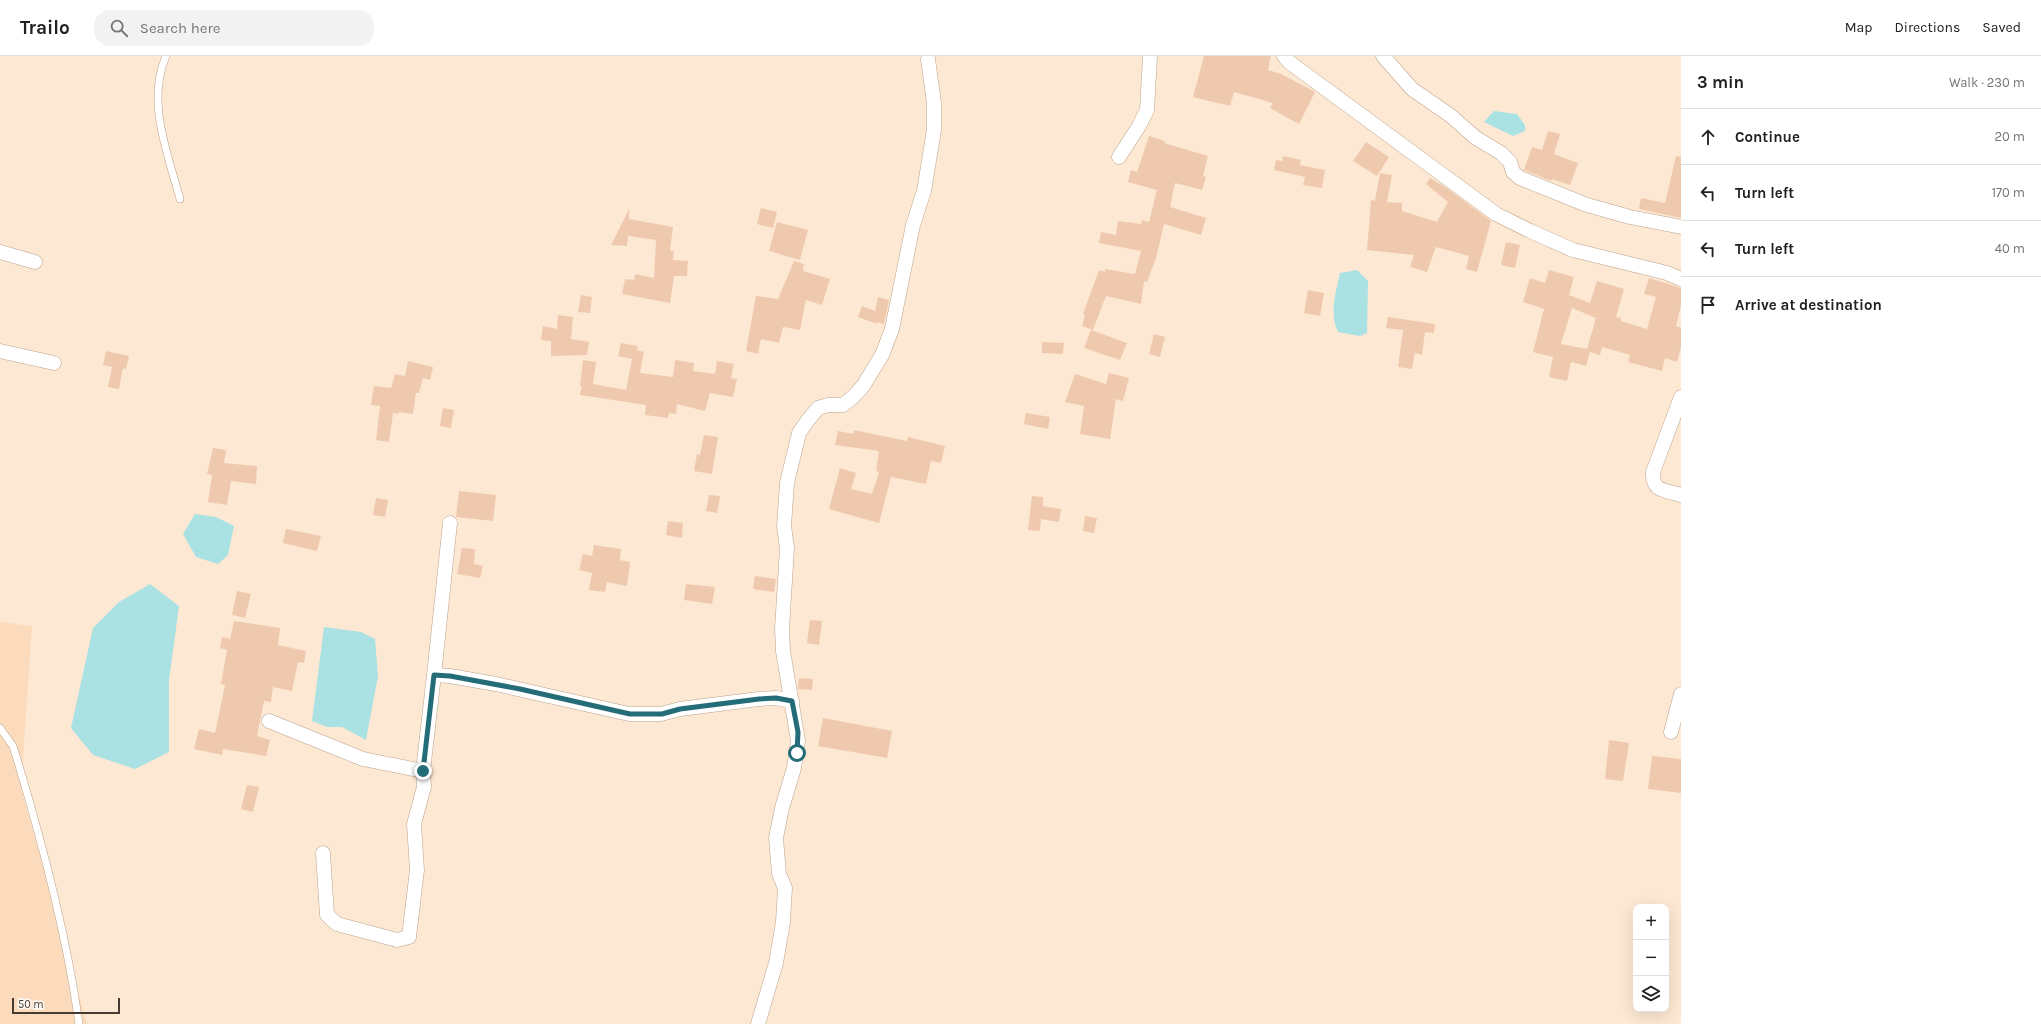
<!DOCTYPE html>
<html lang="en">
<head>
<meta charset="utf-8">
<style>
	body { margin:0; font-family:Karla,sans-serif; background:#f2f2f2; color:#202124 }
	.controls { position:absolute; right:12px; bottom:12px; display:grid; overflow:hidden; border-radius:8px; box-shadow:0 4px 16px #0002 }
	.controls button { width:36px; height:36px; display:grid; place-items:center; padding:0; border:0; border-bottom:1px solid #e0e0e0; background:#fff; color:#202124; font:20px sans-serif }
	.scale { position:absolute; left:12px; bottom:10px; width:108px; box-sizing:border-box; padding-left:4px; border:2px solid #453b30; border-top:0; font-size:11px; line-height:14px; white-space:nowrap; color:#453b30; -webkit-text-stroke:3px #fef9f4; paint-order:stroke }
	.stop { position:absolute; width:12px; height:12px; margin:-9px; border:3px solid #236c78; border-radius:50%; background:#fff }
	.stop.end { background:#236c78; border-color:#fff; box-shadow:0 1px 4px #0008 }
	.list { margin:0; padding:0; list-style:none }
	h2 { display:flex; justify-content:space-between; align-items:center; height:52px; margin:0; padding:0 16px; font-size:17px }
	h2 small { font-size:13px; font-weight:400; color:#757577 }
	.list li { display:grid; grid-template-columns:26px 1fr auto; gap:12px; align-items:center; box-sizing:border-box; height:56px; padding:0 16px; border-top:1px solid #e0e0e0 }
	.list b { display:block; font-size:15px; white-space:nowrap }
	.list em { font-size:13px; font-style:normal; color:#757577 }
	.icon { flex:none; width:22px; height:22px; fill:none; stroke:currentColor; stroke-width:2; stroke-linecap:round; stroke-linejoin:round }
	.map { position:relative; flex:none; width:1681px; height:968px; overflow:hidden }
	header { display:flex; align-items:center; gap:24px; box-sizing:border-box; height:56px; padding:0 20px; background:#fff; border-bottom:1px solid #e0e0e0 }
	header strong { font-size:19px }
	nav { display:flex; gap:22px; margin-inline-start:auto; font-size:14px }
	.search { width:280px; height:36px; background:#f2f2f2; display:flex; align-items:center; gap:10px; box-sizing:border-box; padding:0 14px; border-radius:16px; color:#757577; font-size:15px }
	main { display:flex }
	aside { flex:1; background:#fff }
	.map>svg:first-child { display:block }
	.built { fill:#fbdbbc }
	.water { fill:#aae1e3 }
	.building { fill:#efc9ae; fill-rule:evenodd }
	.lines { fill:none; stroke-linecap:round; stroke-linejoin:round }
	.lane-casing { stroke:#bba28a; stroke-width:8 }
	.street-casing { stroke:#bba28a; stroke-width:15 }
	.lane { stroke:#fff; stroke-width:7 }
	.street { stroke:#fff; stroke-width:14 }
	.route { stroke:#236c78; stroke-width:5 }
</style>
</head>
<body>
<header>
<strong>Trailo</strong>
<div class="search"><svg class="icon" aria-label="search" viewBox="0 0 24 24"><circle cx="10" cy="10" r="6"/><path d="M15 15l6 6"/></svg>Search here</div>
<nav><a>Map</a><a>Directions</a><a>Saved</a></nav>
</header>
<main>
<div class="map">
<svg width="1681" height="968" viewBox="0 0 1681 968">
	<rect width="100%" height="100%" fill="#fde8d4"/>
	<path class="built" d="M 0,566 L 32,570 L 21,733 L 87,968 L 0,968 Z"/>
	<g class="water">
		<path d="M 1494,55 L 1517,58 L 1525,69 L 1525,75 L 1513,80 L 1484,66 Z"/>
		<path d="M 1357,214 L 1368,225 L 1367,277 L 1360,280 L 1338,276 C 1329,257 1336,236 1340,217 Z"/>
		<path d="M 195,458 L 216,461 L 234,470 L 228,499 L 218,508 L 196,501 L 183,478 Z"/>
		<path d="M 150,528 L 179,550 L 169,624 L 169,696 L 135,713 L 93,699 L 71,672 L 93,572 L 119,546 Z"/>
		<path d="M 324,571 L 361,576 L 375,583 L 378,620 L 366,684 L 342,671 L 327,671 L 312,665 Z"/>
	</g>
	<g class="building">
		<path d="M 1204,0 L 1271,0 L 1268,14 L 1281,18 L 1315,36 L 1299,68 L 1270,52 L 1273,47 L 1234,36 L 1230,50 L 1193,41 Z"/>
		<path d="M 1548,75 L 1560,78 L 1554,98 L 1578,107 L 1570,129 L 1552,123 L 1551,125 L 1524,114 L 1532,91 L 1542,94 Z"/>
		<path d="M 1149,80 L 1165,85 L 1164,87 L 1208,100 L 1203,120 L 1206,121 L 1202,134 L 1175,127 L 1170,151 L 1206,162 L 1201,179 L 1164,168 L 1156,202 L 1147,226 L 1144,225 L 1141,248 L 1106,240 L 1093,274 L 1082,270 L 1085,259 L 1083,258 L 1099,214 L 1105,216 L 1105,213 L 1135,218 L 1141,195 L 1099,187 L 1101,176 L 1116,179 L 1118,165 L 1141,168 L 1142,164 L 1149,166 L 1157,134 L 1128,126 L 1131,114 L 1137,116 Z"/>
		<path d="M 1366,86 L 1389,101 L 1377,120 L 1353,105 Z"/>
		<path d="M 1283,100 L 1301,104 L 1300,109 L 1325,114 L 1322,132 L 1303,129 L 1305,121 L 1274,114 L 1276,104 L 1282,105 Z"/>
		<path d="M 1676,100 L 1681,101 L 1681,162 L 1639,153 L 1641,142 L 1665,147 Z"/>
		<path d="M 1380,117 L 1392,119 L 1387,146 L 1402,147 L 1402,155 L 1437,166 L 1448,146 L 1426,128 L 1430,122 L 1445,131 L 1491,165 L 1477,216 L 1466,213 L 1469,200 L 1436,191 L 1427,216 L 1410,211 L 1414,199 L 1367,194 L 1371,144 L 1375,145 Z"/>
		<path d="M 761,152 L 777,156 L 773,172 L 757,168 Z"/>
		<path d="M 629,153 L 629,163 L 673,171 L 670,195 L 674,195 L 673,204 L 688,205 L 687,220 L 674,220 L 670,247 L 622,238 L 625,223 L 634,224 L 635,218 L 654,222 L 656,184 L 628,180 L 627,190 L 611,189 Z"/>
		<path d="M 777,166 L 808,174 L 800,204 L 769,195 Z"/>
		<path d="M 1506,186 L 1520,189 L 1515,212 L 1501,209 Z"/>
		<path d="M 794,205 L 804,208 L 803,215 L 830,223 L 822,249 L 806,244 L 800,274 L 783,271 L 779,287 L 761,283 L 758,298 L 746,295 L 756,240 L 778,243 Z"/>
		<path d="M 1549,214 L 1574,221 L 1569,239 L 1590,247 L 1597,225 L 1624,233 L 1616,261 L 1621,262 L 1621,265 L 1647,273 L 1656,241 L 1644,238 L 1649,222 L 1681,232 L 1681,249 L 1676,270 L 1681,272 L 1681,291 L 1677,306 L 1665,302 L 1662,315 L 1628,306 L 1630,299 L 1602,291 L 1600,299 L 1590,296 L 1586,310 L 1571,306 L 1567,325 L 1549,321 L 1553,301 L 1533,296 L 1544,253 L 1523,246 L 1530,222 L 1545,227 ZM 1572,252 L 1596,262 L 1587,293 L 1561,288 Z"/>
		<path d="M 1308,234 L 1324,237 L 1320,260 L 1304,257 Z"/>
		<path d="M 581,239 L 592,241 L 590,257 L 578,256 Z"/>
		<path d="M 878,241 L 889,244 L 884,268 L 877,266 L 877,268 L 858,261 L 862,250 L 875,255 Z"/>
		<path d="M 558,259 L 573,261 L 571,283 L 589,286 L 587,299 L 551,300 L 551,285 L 541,284 L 543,270 L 557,273 Z"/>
		<path d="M 1388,261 L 1435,268 L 1434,277 L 1425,276 L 1422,299 L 1415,297 L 1412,313 L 1398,311 L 1403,274 L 1386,272 Z"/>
		<path d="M 1091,274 L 1127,287 L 1120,304 L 1084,292 Z"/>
		<path d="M 1154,278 L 1165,281 L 1160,301 L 1149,298 Z"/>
		<path d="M 1042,286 L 1064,287 L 1063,298 L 1042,297 Z"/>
		<path d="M 621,287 L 638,290 L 637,294 L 644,296 L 640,317 L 673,321 L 675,304 L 694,307 L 693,315 L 715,318 L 717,305 L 734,308 L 731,322 L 737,323 L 733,341 L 710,337 L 705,355 L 677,348 L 676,358 L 669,357 L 668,362 L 645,359 L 646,349 L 580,339 L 582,330 L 580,330 L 583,304 L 596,306 L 593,328 L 626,334 L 632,303 L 618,300 Z"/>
		<path d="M 106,295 L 129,300 L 126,313 L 123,312 L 119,333 L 108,331 L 112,311 L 103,309 Z"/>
		<path d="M 408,305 L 433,311 L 430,324 L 423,322 L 419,337 L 416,337 L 413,358 L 399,356 L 398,358 L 393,357 L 389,386 L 376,384 L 380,350 L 371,349 L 374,330 L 391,332 L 395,318 L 405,320 Z"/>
		<path d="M 1109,317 L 1129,322 L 1123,345 L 1116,343 L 1110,383 L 1080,378 L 1084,350 L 1065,346 L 1075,318 L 1106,328 Z"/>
		<path d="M 443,352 L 454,354 L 451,372 L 440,370 Z"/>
		<path d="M 1026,357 L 1050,361 L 1048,373 L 1024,368 Z"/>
		<path d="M 854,374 L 907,385 L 908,381 L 945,390 L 941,407 L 931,405 L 926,428 L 891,421 L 879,467 L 829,453 L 840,412 L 856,417 L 851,433 L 872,438 L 879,416 L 876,415 L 879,395 L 835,389 L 838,375 L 854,378 Z"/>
		<path d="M 704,379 L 718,381 L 712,418 L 694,415 L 697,398 L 700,399 Z"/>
		<path d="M 213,392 L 226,394 L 224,407 L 257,410 L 256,428 L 231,425 L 227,449 L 208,446 L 212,419 L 207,418 Z"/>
		<path d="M 459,435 L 496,439 L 493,465 L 456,461 Z"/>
		<path d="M 709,439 L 720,440 L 717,457 L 706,455 Z"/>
		<path d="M 1032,440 L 1043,441 L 1043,450 L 1061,453 L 1059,466 L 1041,463 L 1040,475 L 1028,474 Z"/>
		<path d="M 376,442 L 388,444 L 385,461 L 373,459 Z"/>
		<path d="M 1085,460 L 1097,462 L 1094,477 L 1083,475 Z"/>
		<path d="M 668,465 L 683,467 L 682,482 L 666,479 Z"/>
		<path d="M 286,473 L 321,480 L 317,495 L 283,487 Z"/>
		<path d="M 594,489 L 621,493 L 620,504 L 630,506 L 627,530 L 607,526 L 605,536 L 589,534 L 592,517 L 579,514 L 583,498 L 592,500 Z"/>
		<path d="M 462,492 L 475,493 L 474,508 L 483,510 L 480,522 L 457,518 Z"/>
		<path d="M 755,520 L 776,523 L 774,536 L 753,533 Z"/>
		<path d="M 686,528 L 715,531 L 712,548 L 684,544 Z"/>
		<path d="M 237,535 L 251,538 L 245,562 L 232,559 Z"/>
		<path d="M 810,564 L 822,565 L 819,589 L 807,587 Z"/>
		<path d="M 234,565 L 280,572 L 278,589 L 306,595 L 304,607 L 298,606 L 292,635 L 273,631 L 271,646 L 264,645 L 257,680 L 270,684 L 266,700 L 223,693 L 222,699 L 194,693 L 199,673 L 215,677 L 225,629 L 221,628 L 227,594 L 220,592 L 222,581 L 230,583 Z"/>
		<path d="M 799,622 L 813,623 L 812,634 L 798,633 Z"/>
		<path d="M 823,662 L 892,675 L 887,702 L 818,690 Z"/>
		<path d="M 1609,684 L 1629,687 L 1623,725 L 1605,723 Z"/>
		<path d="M 1652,700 L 1681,703 L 1681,737 L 1648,733 Z"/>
		<path d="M 247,729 L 259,731 L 253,756 L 241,753 Z"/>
	</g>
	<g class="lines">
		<g class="lane-casing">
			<g id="lane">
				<path d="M 166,0 C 146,46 168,98 180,143"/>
				<path d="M 0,672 L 13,690 C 41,781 66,874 79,968"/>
			</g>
		</g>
		<g class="street-casing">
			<g id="street">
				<path d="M 1284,0 L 1289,6 L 1496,158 L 1530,175 L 1573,194 L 1667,217 L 1681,223"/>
				<path d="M 1383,0 L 1412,33 L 1451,60 L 1476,82 L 1501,97 L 1510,106 L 1513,116 L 1520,122 L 1587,149 L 1630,161 L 1681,171"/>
				<path d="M 1119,101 L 1139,70 L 1147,54 L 1150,0"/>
				<path d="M 0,196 L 35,206"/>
				<path d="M 0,295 L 54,307"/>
				<path d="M 1681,341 L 1653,416 C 1652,436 1665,434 1681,439"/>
				<path d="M 450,467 L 434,619 L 450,620 L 496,628 L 629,658 L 661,658 L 680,653 L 759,643 L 776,642 L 792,645"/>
				<path d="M 269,665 L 363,703 L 423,715"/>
				<path d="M 1671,676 L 1681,638"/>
				<path d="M 323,797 L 327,859 L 337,868 L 397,884 L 409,881 L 417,814 L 414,768 L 424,731 L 423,715 L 434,619"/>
				<path d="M 758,968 L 776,907 L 783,866 L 785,832 L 779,818 L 776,782 L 782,752 L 794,712 L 798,685 L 783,595 L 782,573 L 787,492 L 784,470 L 787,427 L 799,377 L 808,364 L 818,352 L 828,349 L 843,349 L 854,340 L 863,330 L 882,299 L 892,273 L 913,169 L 924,135 L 934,74 L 934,47 L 928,3"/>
			</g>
		</g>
		<use href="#lane" class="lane"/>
		<use href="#street" class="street"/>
	</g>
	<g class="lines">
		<path class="route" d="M 423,715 L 434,619 L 450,620 L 520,633 L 630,658 L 662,658 L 680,653 L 759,643 L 776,642 L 792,645 L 798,676 L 797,697"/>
	</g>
</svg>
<div class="controls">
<button>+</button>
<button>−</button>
<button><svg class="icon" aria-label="layers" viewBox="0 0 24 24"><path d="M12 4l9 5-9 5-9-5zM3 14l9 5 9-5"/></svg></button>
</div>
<div class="scale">50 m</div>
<div class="stop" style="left:797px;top:697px"></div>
<div class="stop end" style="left:423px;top:715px"></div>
</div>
<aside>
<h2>3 min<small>Walk · 230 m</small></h2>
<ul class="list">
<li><svg class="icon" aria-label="ahead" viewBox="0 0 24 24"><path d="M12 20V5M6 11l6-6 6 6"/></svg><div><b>Continue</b></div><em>20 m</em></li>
<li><svg class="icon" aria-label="left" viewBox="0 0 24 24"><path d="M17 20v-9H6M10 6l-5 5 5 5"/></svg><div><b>Turn left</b></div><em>170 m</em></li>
<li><svg class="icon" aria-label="left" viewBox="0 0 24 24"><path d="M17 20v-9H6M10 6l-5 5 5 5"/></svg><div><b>Turn left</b></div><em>40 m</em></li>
<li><svg class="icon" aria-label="arrive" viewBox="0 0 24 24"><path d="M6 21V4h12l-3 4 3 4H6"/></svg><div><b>Arrive at destination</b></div></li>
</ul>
</aside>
</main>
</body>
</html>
